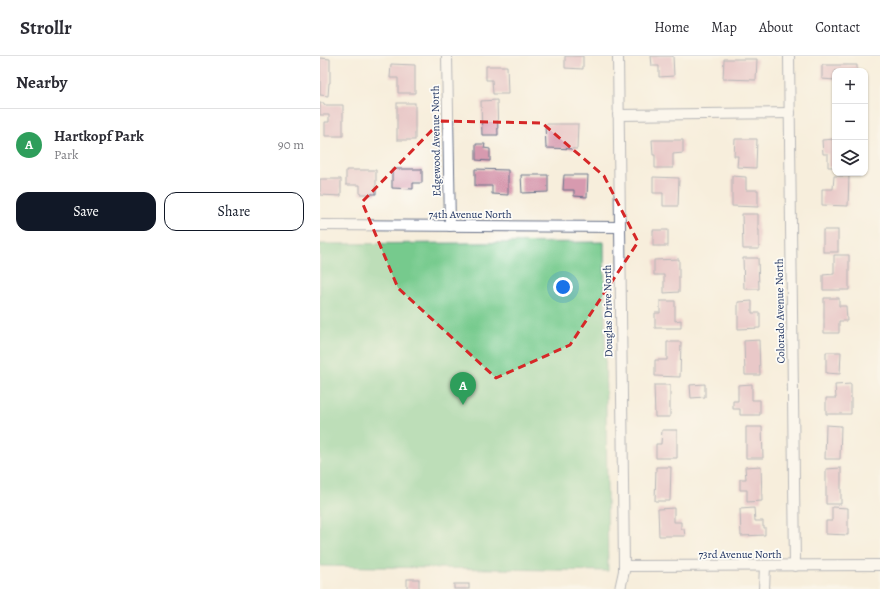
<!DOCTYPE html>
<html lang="en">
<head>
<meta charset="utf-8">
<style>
	body { margin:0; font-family:Alegreya,serif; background:#f2f2f3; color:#2b2b33 }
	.controls { position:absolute; right:12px; top:12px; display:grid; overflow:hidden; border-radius:8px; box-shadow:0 1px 3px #0004 }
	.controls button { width:36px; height:36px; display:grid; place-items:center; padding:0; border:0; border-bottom:1px solid #e1e1e2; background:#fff; color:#2b2b33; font:20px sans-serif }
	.you { position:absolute; left:243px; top:231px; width:14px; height:14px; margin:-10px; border:3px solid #fff; border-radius:50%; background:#1a73e8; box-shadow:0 0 0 6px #1a73e833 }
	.badge { display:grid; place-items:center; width:26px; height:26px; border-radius:50%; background:#111827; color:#fff; font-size:13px; font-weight:700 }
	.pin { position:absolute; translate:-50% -33px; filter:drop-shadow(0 1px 2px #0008) }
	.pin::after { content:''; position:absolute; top:21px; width:14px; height:12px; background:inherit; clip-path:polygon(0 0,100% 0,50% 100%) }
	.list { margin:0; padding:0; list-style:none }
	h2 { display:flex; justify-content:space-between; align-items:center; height:52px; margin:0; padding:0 16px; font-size:17px }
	h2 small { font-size:13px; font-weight:400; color:#7c7c81 }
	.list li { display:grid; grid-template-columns:26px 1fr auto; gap:12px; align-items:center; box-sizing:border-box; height:72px; padding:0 16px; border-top:1px solid #e1e1e2 }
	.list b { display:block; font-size:15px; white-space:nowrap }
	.list p { margin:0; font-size:13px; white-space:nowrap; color:#7c7c81 }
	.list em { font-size:13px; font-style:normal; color:#7c7c81 }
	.actions { display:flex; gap:8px; padding:12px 16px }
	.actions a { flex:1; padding:9px 0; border:1px solid #111827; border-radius:12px; text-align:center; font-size:14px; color:#111827 }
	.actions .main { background:#111827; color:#fff }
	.icon { flex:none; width:22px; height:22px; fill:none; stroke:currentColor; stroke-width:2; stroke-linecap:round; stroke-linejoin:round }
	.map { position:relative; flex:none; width:560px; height:533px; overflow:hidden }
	header { display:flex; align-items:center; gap:24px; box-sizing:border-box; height:56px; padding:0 20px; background:#fff; border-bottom:1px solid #e1e1e2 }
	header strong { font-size:19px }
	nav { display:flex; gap:22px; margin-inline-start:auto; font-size:14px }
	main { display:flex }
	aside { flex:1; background:#fff }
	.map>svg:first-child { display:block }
	.green { fill:#76ca8d; stroke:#487c76 }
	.building { fill:#d79aaf }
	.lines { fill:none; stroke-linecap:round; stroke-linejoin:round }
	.street-casing { stroke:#68728a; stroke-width:12 }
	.street { stroke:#fff; stroke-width:10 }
	.marked { fill:none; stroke:#d62828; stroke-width:3; stroke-dasharray:8 5; stroke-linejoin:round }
	.labels { text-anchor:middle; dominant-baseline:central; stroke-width:3.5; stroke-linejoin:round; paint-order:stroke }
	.street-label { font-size:11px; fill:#1b2f5e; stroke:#fdfcf7 }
</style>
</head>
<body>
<header>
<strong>Strollr</strong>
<nav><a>Home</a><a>Map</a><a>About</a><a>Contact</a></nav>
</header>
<main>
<aside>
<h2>Nearby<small></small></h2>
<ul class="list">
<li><span class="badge" style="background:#2e9e5b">A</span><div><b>Hartkopf Park</b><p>Park</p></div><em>90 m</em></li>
</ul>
<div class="actions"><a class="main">Save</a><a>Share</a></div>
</aside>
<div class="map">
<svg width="560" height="533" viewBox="0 0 560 533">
	<rect width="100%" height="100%" fill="#fdfcf7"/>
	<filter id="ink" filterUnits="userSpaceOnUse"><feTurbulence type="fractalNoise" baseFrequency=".025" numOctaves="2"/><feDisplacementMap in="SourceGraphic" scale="8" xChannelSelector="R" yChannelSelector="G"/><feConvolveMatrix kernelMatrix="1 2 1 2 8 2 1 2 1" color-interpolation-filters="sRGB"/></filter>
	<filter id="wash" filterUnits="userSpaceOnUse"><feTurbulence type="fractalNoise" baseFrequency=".012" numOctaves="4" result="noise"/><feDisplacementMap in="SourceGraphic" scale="16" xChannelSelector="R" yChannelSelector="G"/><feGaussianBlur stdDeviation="0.9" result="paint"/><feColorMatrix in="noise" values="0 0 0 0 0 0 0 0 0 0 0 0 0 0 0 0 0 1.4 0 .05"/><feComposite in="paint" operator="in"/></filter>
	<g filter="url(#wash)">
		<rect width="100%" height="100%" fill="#f7eedc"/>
		<path class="green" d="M 284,186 L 288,515 L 0,510 L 0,188 Z"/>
		<g id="blocks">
			<g class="building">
				<path d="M 245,0 L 263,0 L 263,13 L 245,12 Z"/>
				<path d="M 331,0 L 353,0 L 354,20 L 339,21 L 339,10 L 332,10 Z"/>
				<path d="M 0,2 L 10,3 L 10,27 L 9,27 L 8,40 L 0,39 Z"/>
				<path d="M 404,3 L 437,3 L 436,24 L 403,23 Z"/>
				<path d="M 71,8 L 95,9 L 95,37 L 78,37 L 78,22 L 70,22 Z"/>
				<path d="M 502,9 L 537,9 L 537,15 L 515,15 L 515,24 L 502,23 Z"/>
				<path d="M 166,10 L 187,10 L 188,38 L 173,38 L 172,24 L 166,24 Z"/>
				<path d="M 177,44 L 178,79 L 162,79 L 161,45 Z"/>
				<path d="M 0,47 L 4,47 L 4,49 L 23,49 L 23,80 L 5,80 L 5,66 L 9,66 L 9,59 L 0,59 Z"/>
				<rect x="77" y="47" width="18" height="37"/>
				<path d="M 225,68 L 258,68 L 257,93 L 226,92 Z"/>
				<path d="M 415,83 L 437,83 L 436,112 L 417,111 L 418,100 L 414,100 Z"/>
				<path d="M 515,83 L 515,111 L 508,111 L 508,98 L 503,98 L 502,84 Z"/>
				<path d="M 332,84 L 363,84 L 363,97 L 353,98 L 353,112 L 335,112 L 335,99 L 333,99 Z"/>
				<path d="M 156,88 L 165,88 L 164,92 L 170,93 L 170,105 L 156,104 Z"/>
				<path d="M 72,113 L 102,113 L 102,127 L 93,127 L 93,133 L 72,132 Z"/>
				<path d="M 155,113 L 188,114 L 188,139 L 172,138 L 172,130 L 155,130 Z"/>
				<path d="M 26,114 L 56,114 L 56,138 L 40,138 L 40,129 L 26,129 Z"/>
				<path d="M 201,119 L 228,119 L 228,136 L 202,137 Z"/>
				<path d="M 244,119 L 268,119 L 267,141 L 254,140 L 254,134 L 243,134 Z"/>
				<path d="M 412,120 L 426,121 L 426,134 L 438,134 L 438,151 L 412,150 Z"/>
				<path d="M 514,120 L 529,120 L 528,150 L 502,149 L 502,133 L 513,133 Z"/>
				<path d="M 333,121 L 359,122 L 358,150 L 343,150 L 343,137 L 333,137 Z"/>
				<path d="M 0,123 L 21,123 L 21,140 L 0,139 Z"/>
				<path d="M 422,158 L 438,158 L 438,174 L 439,174 L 439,193 L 423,193 Z"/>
				<rect x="333" y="174" width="15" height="16"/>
				<rect x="503" y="174" width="15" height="22"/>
				<path d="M 514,199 L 529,199 L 529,234 L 503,234 L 503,219 L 514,218 Z"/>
				<path d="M 423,202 L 438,202 L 439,233 L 424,233 Z"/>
				<path d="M 359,203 L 359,236 L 344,237 L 344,219 L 334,219 L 334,204 Z"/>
				<path d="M 504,242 L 519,242 L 519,250 L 526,250 L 527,265 L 519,265 L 519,277 L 504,277 Z"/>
				<path d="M 340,245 L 355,245 L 355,265 L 361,264 L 361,272 L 335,272 L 335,257 L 340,257 Z"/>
				<path d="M 432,245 L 432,257 L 440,257 L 440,272 L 418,273 L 418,246 Z"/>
				<path d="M 439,284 L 440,319 L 425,319 L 424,285 Z"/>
				<path d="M 347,286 L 361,286 L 360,321 L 335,320 L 335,304 L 347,304 Z"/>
				<path d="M 506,296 L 521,296 L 520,318 L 506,317 Z"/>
				<path d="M 385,328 L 385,341 L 371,342 L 370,329 Z"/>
				<path d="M 432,328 L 432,344 L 440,344 L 440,359 L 420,359 L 420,353 L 413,353 L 413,345 L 418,345 L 418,329 Z"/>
				<path d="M 531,328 L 531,358 L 506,358 L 506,342 L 516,342 L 515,329 Z"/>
				<path d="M 334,329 L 350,329 L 350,361 L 335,361 Z"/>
				<path d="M 506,369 L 521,370 L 520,403 L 505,403 Z"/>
				<path d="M 426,371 L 442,371 L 443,402 L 426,402 Z"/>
				<path d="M 342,374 L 357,374 L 357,402 L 336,402 L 336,388 L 341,388 Z"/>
				<path d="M 441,410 L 442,445 L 427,446 L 427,434 L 420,434 L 420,423 L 426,423 L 425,411 Z"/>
				<path d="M 336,411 L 351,411 L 350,445 L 335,445 Z"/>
				<path d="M 521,412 L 521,448 L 506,448 L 506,413 Z"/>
				<path d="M 512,451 L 528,452 L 528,479 L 506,478 L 506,465 L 512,465 Z"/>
				<path d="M 354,452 L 354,466 L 361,466 L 361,473 L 364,473 L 365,480 L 339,480 L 338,453 Z"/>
				<path d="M 434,452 L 435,465 L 443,465 L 443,471 L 445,471 L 445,479 L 421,480 L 420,453 Z"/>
				<rect x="87" y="523" width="12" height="10"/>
				<rect x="134" y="528" width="15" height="5"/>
			</g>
		</g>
	</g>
	<g filter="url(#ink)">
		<use href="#blocks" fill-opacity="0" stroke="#68728a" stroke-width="1"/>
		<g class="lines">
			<g class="street-casing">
				<g id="street">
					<path d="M 127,0 L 130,170"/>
					<path d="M 298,0 L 304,510 L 304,515 L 300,533"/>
					<path d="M 469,0 L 475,510"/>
					<path d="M 298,59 L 470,57"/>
					<path d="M 0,169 L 299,171"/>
					<path d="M 304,510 L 560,509"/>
					<path d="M 444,533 L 445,510"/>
				</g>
			</g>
			<use href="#street" class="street"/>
		</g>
	</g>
	<path d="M0 0H560V533H0ZM 121,65 L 222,67 L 284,120 L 318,186 L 250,289 L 176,322 L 78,232 L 42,146 Z" fill="#f7eedc" fill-opacity=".55" fill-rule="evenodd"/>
	<path class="marked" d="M 121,65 L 222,67 L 284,120 L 318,186 L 250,289 L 176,322 L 78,232 L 42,146 Z"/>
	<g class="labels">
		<g class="street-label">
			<text transform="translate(116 85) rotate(-91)">Edgewood Avenue North</text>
			<text x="150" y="158">74th Avenue North</text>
			<text transform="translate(288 255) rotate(-91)">Douglas Drive North</text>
			<text transform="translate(460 255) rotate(-91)">Colorado Avenue North</text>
			<text x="420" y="498">73rd Avenue North</text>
		</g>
	</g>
</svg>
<div class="controls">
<button>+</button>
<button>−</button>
<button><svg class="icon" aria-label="layers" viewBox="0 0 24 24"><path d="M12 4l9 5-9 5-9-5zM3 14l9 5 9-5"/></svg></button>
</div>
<div class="you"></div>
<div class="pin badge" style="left:143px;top:349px;background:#2e9e5b">A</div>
</div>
</main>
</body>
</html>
